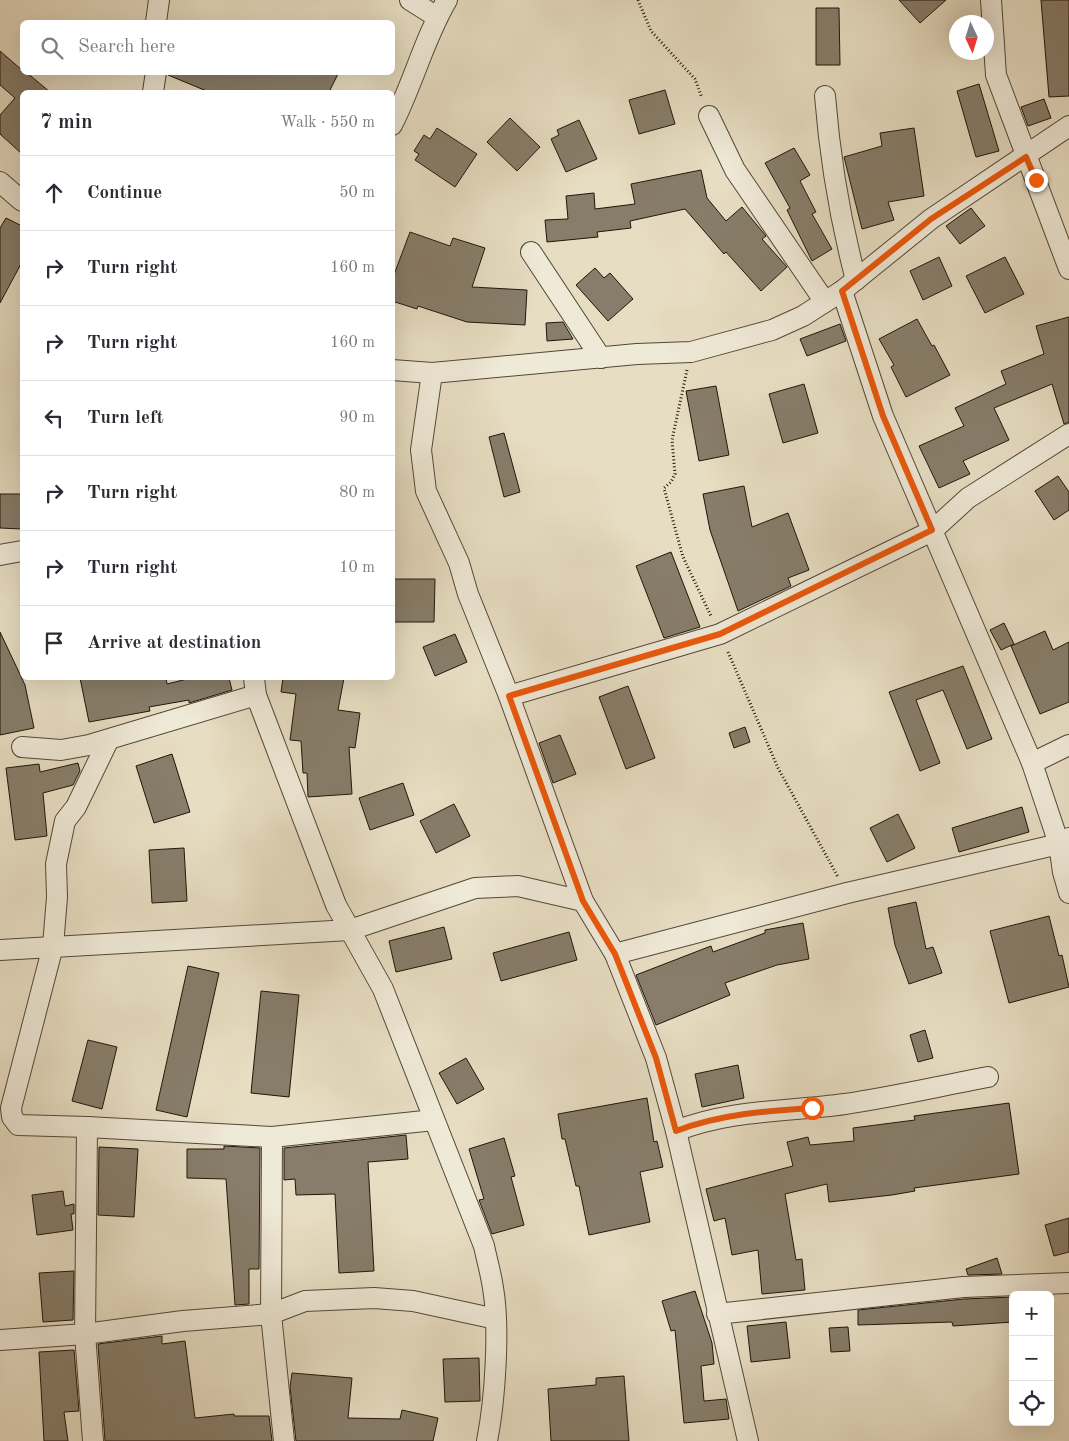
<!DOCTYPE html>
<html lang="en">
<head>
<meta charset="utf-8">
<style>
	body { margin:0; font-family:"Old Standard TT",serif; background:#f2f2f3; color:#2b2b33 }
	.controls { position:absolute; right:15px; bottom:15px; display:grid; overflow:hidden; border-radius:8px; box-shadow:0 5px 20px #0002 }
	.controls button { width:45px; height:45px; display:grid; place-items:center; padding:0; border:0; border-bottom:1px solid #e1e1e2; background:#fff; color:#2b2b33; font:25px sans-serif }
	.compass { position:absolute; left:949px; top:15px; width:45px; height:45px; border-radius:50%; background:#fff; box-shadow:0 5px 20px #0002; rotate:176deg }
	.stop { position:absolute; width:15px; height:15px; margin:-11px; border:4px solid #ea580c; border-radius:50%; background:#fff }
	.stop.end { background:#ea580c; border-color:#fff; box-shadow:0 1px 5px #0008 }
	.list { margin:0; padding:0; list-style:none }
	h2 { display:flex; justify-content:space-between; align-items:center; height:65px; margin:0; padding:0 20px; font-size:21px }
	h2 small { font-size:16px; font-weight:400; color:#7c7c81 }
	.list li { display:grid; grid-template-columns:32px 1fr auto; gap:15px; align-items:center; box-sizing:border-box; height:75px; padding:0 20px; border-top:1px solid #e1e1e2 }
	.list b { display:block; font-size:19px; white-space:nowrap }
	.list em { font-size:16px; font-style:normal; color:#7c7c81 }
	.icon { flex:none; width:28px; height:28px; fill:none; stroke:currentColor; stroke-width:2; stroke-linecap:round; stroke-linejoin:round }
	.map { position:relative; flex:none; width:1069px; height:1441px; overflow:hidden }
	.search { position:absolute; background:#fff; box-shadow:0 5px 20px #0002; left:20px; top:20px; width:375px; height:55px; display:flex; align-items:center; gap:12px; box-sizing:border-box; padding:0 18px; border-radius:8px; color:#7c7c81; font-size:19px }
	.panel { position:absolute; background:#fff; box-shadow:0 5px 20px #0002; left:20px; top:90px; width:375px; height:590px; border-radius:8px }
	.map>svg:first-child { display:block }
	.building { fill:#877d6a; stroke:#1f160b }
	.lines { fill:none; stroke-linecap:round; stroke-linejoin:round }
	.minor-casing { stroke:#514839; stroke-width:22 }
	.path { stroke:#1f160b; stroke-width:3; stroke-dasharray:1 2.5; stroke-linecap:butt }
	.minor { stroke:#efe9d7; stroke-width:20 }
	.route { stroke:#ea580c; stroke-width:6 }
</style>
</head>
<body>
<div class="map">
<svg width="1069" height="1441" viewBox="0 0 1069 1441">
	<rect width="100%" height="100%" fill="#e7ddc2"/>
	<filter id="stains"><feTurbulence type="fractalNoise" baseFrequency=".004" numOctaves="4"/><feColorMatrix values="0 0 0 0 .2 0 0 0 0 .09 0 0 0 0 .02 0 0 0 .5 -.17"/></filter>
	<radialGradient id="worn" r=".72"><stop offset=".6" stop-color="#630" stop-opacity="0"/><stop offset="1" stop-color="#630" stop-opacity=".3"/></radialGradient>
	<g class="building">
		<path d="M 899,0 L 946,0 L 920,23 Z"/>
		<path d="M 1041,0 L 1069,0 L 1069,96 L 1049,97 Z"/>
		<path d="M 816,8 L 839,8 L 840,65 L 816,65 Z"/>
		<path d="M 0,51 L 22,70 L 22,72 L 26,72 L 50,92 L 22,92 L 22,154 L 0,134 L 0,115 L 15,98 L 0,85 Z"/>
		<path d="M 168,72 L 339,72 L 329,92 L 209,92 L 168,75 Z"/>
		<path d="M 979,84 L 999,151 L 976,157 L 957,91 Z"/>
		<path d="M 665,90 L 675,124 L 639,134 L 629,100 Z"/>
		<path d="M 1044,99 L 1051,118 L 1028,126 L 1021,107 Z"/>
		<path d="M 510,118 L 540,147 L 517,171 L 487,142 Z"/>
		<path d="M 579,120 L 597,159 L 566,172 L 551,139 L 559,135 L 557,130 Z"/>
		<path d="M 437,128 L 477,154 L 455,187 L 415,160 L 419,154 L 414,151 L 424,135 L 430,139 Z"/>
		<path d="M 914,128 L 924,196 L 888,202 L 894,220 L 862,229 L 844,157 L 882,146 L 880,133 Z"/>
		<path d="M 794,148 L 810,175 L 800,181 L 816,212 L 812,214 L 832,249 L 812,261 L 787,210 L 790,208 L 765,163 Z"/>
		<path d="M 701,170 L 707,198 L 726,221 L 742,207 L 766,236 L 762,239 L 787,267 L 761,291 L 726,252 L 724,254 L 685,209 L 630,221 L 631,228 L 597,232 L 598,237 L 547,242 L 545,220 L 568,219 L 566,196 L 594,193 L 595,209 L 635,204 L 631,184 Z"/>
		<path d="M 971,208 L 985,226 L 960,244 L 946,226 Z"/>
		<path d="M 6,218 L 22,226 L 22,262 L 0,303 L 0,228 Z"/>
		<path d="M 410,232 L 450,246 L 453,238 L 485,248 L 472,287 L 527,290 L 525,325 L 467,322 L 418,306 L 417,309 L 392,301 L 392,280 Z"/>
		<path d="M 939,257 L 952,286 L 923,300 L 910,271 Z"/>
		<path d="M 1005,257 L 1024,294 L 985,313 L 966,276 Z"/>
		<path d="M 595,268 L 604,278 L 610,273 L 633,299 L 608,321 L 576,285 Z"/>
		<path d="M 1069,317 L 1069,422 L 1064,424 L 1052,384 L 994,408 L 1009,440 L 963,461 L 970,474 L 939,488 L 919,446 L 964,426 L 955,408 L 1006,384 L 1001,371 L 1044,354 L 1036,326 Z"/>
		<path d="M 917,319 L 932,346 L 934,345 L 950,375 L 906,397 L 891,367 L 894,365 L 879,339 Z"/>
		<path d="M 563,322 L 573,339 L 547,341 L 546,323 Z"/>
		<path d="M 840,324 L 846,341 L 807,356 L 800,339 Z"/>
		<path d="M 804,384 L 818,433 L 783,443 L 769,394 Z"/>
		<path d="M 716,386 L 729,455 L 699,461 L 686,391 Z"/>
		<path d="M 504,433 L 520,492 L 504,497 L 489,437 Z"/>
		<path d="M 1058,476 L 1069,492 L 1069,510 L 1054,520 L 1035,491 Z"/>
		<path d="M 744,486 L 752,527 L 788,513 L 809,570 L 788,578 L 791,586 L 738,611 L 710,530 L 703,494 Z"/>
		<path d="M 0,494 L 22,494 L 22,529 L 0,528 Z"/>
		<path d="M 671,552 L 700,627 L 664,638 L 636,566 Z"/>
		<path d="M 392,579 L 435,579 L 434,622 L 392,622 Z"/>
		<path d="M 1004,623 L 1014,644 L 1001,650 L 990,630 Z"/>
		<path d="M 1045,631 L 1053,650 L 1069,642 L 1069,702 L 1040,714 L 1011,646 Z"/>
		<path d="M 0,632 L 25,685 L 34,728 L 0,735 Z"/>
		<path d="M 455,634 L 467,662 L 435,676 L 423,647 Z"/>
		<path d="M 963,666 L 992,739 L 967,749 L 943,690 L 916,700 L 940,763 L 920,771 L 889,692 Z"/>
		<path d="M 80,678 L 166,678 L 167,684 L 191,678 L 229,678 L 232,690 L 189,703 L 189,700 L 149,707 L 150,711 L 89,722 Z"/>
		<path d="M 283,678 L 344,678 L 338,710 L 360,713 L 355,748 L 349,747 L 352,794 L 308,797 L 307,773 L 303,773 L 301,741 L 290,740 L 296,694 L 281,692 Z"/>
		<path d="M 628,686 L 655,758 L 626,769 L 599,697 Z"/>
		<path d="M 745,727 L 750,742 L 734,748 L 729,733 Z"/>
		<path d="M 560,735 L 576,774 L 553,783 L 539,743 Z"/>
		<path d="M 172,754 L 190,812 L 154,823 L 136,766 Z"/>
		<path d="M 78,763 L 80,771 L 73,785 L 43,793 L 47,836 L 15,840 L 6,768 L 39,764 L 40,772 Z"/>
		<path d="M 403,783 L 414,815 L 370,830 L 359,798 Z"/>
		<path d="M 454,804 L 470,836 L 436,853 L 420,821 Z"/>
		<path d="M 1022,807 L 1029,832 L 959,852 L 952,828 Z"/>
		<path d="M 898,814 L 915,848 L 887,862 L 870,828 Z"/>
		<path d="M 184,848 L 187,901 L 152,903 L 149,850 Z"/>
		<path d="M 916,902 L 926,949 L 933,947 L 942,973 L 909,984 L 895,945 L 888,908 Z"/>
		<path d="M 1049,916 L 1059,956 L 1062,955 L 1069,987 L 1009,1003 L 990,931 Z"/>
		<path d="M 803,923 L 809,959 L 777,965 L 725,983 L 730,995 L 656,1025 L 636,975 L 711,946 L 713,952 L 765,933 L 765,930 Z"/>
		<path d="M 444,927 L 452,959 L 396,972 L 389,941 Z"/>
		<path d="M 569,932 L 577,960 L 501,981 L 493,953 Z"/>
		<path d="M 188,966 L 219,973 L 187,1117 L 156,1110 Z"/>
		<path d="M 261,991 L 299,995 L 289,1097 L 251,1093 Z"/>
		<path d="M 925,1030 L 933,1058 L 918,1062 L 910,1035 Z"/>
		<path d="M 88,1040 L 117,1047 L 102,1109 L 72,1101 Z"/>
		<path d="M 466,1058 L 484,1089 L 457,1104 L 439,1073 Z"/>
		<path d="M 738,1065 L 744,1098 L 702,1107 L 695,1074 Z"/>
		<path d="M 647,1098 L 654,1142 L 657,1141 L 663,1167 L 640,1172 L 650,1222 L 589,1235 L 579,1186 L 576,1186 L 565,1139 L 562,1139 L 558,1114 Z"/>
		<path d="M 1009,1103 L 1019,1174 L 914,1188 L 915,1191 L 892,1195 L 829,1202 L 827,1184 L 785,1194 L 796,1260 L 802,1259 L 805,1290 L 762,1294 L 758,1250 L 732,1255 L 725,1218 L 714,1221 L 706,1189 L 793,1166 L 787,1142 L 808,1137 L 810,1145 L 854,1141 L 853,1128 L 915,1120 L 914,1116 Z"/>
		<path d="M 406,1135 L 408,1159 L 368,1162 L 374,1271 L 339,1273 L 335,1194 L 296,1195 L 295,1179 L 284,1180 L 284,1148 Z"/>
		<path d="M 504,1138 L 515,1176 L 511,1177 L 524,1225 L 492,1234 L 479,1200 L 484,1199 L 469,1149 Z"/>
		<path d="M 224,1146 L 260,1148 L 259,1269 L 249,1269 L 249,1304 L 235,1305 L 226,1179 L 187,1178 L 187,1149 L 224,1149 Z"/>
		<path d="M 99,1147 L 138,1149 L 134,1217 L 98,1215 Z"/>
		<path d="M 63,1191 L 65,1206 L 74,1204 L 74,1214 L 71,1214 L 73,1230 L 37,1235 L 32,1195 Z"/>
		<path d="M 1069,1218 L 1069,1252 L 1054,1256 L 1045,1225 Z"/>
		<path d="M 997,1258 L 1002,1274 L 968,1275 L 966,1269 Z"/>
		<path d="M 74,1271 L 73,1320 L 43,1322 L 39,1273 Z"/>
		<path d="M 695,1291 L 712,1343 L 714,1364 L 701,1366 L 704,1401 L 726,1399 L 729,1419 L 684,1423 L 675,1330 L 671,1331 L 662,1301 Z"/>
		<path d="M 1013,1297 L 1013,1322 L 953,1326 L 952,1322 L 858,1325 L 858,1310 L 964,1299 Z"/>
		<path d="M 786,1322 L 790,1358 L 751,1362 L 747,1326 Z"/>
		<path d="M 848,1327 L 850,1351 L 831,1352 L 829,1328 Z"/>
		<path d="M 162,1336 L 162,1344 L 185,1341 L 195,1418 L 234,1414 L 234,1416 L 269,1416 L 272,1441 L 105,1441 L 98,1344 Z"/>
		<path d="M 74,1350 L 79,1411 L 64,1412 L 68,1441 L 44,1441 L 39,1352 Z"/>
		<path d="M 479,1358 L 480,1401 L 445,1402 L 443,1359 Z"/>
		<path d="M 292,1373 L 352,1378 L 348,1418 L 400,1419 L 402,1410 L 438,1418 L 433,1441 L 296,1441 L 290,1387 Z"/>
		<path d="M 624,1376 L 629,1441 L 551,1441 L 548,1389 L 596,1385 L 596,1378 Z"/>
	</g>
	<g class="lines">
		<g class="minor-casing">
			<g id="minor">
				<path d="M 410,0 L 437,17"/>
				<path d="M 991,0 L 996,75 L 1069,269"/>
				<path d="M 156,22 L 159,0"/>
				<path d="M 153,92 L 156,72"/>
				<path d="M 825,96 C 830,159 840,219 856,280"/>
				<path d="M 709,116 L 735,170 L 825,302"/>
				<path d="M 392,125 C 413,84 424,39 447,0"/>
				<path d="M 0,182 L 22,201"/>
				<path d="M 531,252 L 601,358"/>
				<path d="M 842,291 L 883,416 L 1032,763 L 1059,844 L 1063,872 L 1069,893"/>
				<path d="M 392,370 L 432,373 L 637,354 L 691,352 L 772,330 L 803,316 L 842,291 L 931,219 L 1069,126"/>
				<path d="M 432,373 L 421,450 L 426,491 L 459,563 L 468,594 L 509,696 L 583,901 L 615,954 L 656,1058 L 676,1131 L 748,1441"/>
				<path d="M 0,555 L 22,551"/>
				<path d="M 254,678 L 256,695 L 336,905 L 383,989 L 484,1246 C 487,1260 491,1274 493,1288 C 500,1328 495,1401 487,1441"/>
				<path d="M 509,696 L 720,634 L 932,531 L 968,498 L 1069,434"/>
				<path d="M 108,741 L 76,807 L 65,821 L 56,864 L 57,897 L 53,946 L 11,1108 L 12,1117 L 18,1125 L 87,1127 L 272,1137 L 434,1120"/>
				<path d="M 22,747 L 61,750 L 89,745 L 256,695"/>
				<path d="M 1032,763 L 1069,745"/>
				<path d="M 0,950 L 350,930 L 475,888 L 518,886 L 583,901"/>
				<path d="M 615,954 L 847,893 L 1059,844 L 1069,838"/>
				<path d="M 87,1127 L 85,1334 L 93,1441"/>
				<path d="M 676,1131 C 731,1109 788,1112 845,1104 C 893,1097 940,1086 988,1077"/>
				<path d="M 272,1137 L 271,1314 L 284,1441"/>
				<path d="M 717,1314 L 963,1287 L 1069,1283"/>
				<path d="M 0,1340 L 85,1334 L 183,1321 L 271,1314 L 305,1301 L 374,1298 L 413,1301 L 496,1319"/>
			</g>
		</g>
		<g class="path">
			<path d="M 638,0 L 651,31 L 695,79 L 702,98"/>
			<path d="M 687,370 L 672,440 L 675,474 L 671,482 L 664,488 L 683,557 L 711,616"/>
			<path d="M 728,652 L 778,768 L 838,877"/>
		</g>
		<use href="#minor" class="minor"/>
	</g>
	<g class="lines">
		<path class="route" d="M 812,1108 C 766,1111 720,1114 676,1131 L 656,1058 L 615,954 L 583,901 L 509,696 L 720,634 L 932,530 L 883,416 L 842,291 L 931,219 L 1026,157 L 1036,180"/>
	</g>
	<rect width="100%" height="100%" filter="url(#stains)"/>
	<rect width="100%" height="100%" fill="url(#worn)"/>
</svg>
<div class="controls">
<button>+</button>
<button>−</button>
<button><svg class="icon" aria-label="locate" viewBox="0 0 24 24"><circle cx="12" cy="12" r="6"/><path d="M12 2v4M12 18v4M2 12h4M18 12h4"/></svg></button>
</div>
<svg class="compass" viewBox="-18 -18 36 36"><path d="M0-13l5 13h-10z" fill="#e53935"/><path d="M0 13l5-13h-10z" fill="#7c7c81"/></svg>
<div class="stop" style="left:812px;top:1108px"></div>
<div class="stop end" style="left:1036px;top:180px"></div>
<div class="search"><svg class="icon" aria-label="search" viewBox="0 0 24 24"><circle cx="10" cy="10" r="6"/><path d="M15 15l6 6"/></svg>Search here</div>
<section class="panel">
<h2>7 min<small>Walk · 550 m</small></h2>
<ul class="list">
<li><svg class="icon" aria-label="ahead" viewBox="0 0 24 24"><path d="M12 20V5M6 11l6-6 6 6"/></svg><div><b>Continue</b></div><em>50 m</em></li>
<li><svg class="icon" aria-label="right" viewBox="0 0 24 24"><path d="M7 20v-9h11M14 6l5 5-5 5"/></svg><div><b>Turn right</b></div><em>160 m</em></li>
<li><svg class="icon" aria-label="right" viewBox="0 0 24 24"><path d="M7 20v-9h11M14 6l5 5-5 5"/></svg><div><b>Turn right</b></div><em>160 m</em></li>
<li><svg class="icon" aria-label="left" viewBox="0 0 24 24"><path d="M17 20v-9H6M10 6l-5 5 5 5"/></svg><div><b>Turn left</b></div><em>90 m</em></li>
<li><svg class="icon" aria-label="right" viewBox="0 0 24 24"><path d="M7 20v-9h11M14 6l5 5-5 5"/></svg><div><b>Turn right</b></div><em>80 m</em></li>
<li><svg class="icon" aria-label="right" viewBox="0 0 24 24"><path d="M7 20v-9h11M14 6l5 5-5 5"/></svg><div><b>Turn right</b></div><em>10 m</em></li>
<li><svg class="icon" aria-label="arrive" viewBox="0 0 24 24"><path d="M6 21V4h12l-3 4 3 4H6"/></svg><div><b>Arrive at destination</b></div></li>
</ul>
</section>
</div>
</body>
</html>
